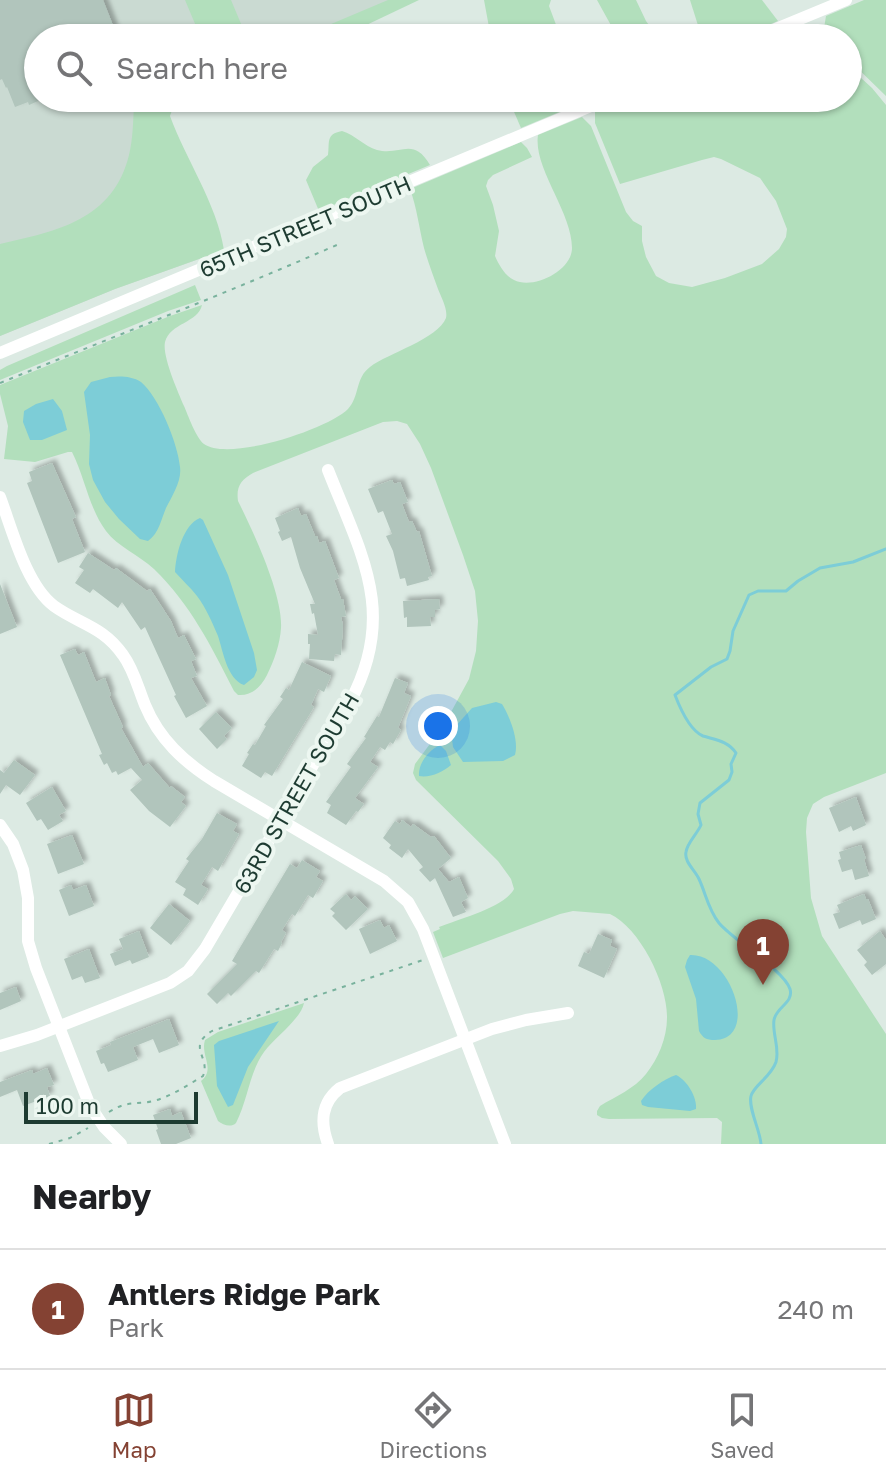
<!DOCTYPE html>
<html lang="en">
<head>
<meta charset="utf-8">
<style>
	body { margin:0; font-family:"Golos Text",sans-serif; background:#f2f2f2; color:#202124 }
	.scale { position:absolute; left:24px; bottom:20px; width:174px; box-sizing:border-box; padding-left:8px; border:4px solid #1d3b31; border-top:0; font-size:22px; line-height:28px; white-space:nowrap; color:#1d3b31; -webkit-text-stroke:6px #edf7f1; paint-order:stroke }
	.you { position:absolute; left:438px; top:726px; width:28px; height:28px; margin:-20px; border:6px solid #fff; border-radius:50%; background:#1a73e8; box-shadow:0 0 0 12px #1a73e833 }
	.badge { display:grid; place-items:center; width:52px; height:52px; border-radius:50%; background:#844233; color:#fff; font-size:26px; font-weight:700 }
	.pin { position:absolute; translate:-50% -66px; filter:drop-shadow(0 2px 4px #0008) }
	.pin::after { content:''; position:absolute; top:42px; width:28px; height:24px; background:inherit; clip-path:polygon(0 0,100% 0,50% 100%) }
	.list { margin:0; padding:0; list-style:none }
	h2 { display:flex; justify-content:space-between; align-items:center; height:104px; margin:0; padding:0 32px; font-size:34px }
	h2 small { font-size:26px; font-weight:400; color:#757577 }
	.list li { display:grid; grid-template-columns:52px 1fr auto; gap:24px; align-items:center; box-sizing:border-box; height:120px; padding:0 32px; border-top:2px solid #e0e0e0 }
	.list b { display:block; font-size:30px; white-space:nowrap }
	.list p { margin:0; font-size:26px; white-space:nowrap; color:#757577 }
	.list em { font-size:26px; font-style:normal; color:#757577 }
	.icon { flex:none; width:44px; height:44px; fill:none; stroke:currentColor; stroke-width:2; stroke-linecap:round; stroke-linejoin:round }
	.map { position:relative; flex:none; width:886px; height:1144px; overflow:hidden }
	.search { position:absolute; background:#fff; box-shadow:0 2px 6px #0004; left:24px; right:24px; top:24px; height:88px; display:flex; align-items:center; gap:20px; box-sizing:border-box; padding:0 28px; border-radius:44px; color:#757577; font-size:30px }
	.sheet { height:224px; background:#fff }
	nav { display:flex; justify-content:space-around; align-items:center; box-sizing:border-box; height:112px; border-top:2px solid #e0e0e0; background:#fff; font-size:22px; color:#757577 }
	nav a { display:grid; justify-items:center; gap:4px }
	nav .on { color:#844233 }
	.map>svg:first-child { display:block }
	.built { fill:#cadad2 }
	.green { fill:#b2dfbc }
	.water { fill:#7dcdd7 }
	.lines { fill:none; stroke-linecap:round; stroke-linejoin:round }
	.stream { stroke:#7dcdd7; stroke-width:3 }
	.building { fill:#b1c5bc; filter:url(#shadow) }
	.path { stroke:#79b29d; stroke-width:2; stroke-dasharray:4 6; stroke-linecap:butt }
	.minor { stroke:#fff; stroke-width:12 }
	.labels { text-anchor:middle; dominant-baseline:central; stroke-width:8; stroke-linejoin:round; paint-order:stroke }
	.street-label { font-size:22px; fill:#1d3b31; stroke:#edf7f1 }
</style>
</head>
<body>
<div class="map">
<svg width="886" height="1144" viewBox="0 0 886 1144">
	<defs>
		<filter id="shadow"><feDropShadow dx="4" dy="-4" stdDeviation="2" flood-color="#0004"/></filter>
	</defs>
	<rect width="100%" height="100%" fill="#dceae3"/>
	<path class="built" d="M 0,0 L 409,0 L 316,38 L 38,38 L 38,98 L 168,98 L 157,103 L 216,253 L 115,289 L 0,336 Z"/>
	<g class="green">
		<path d="M 185,0 L 231,0 L 247,38 L 201,38 Z"/>
		<path d="M 388,0 L 419,0 L 339,38 L 298,38 Z"/>
		<path d="M 484,0 L 551,0 L 549,6 L 561,38 L 491,38 Z"/>
		<path d="M 597,0 L 636,0 L 646,21 L 658,38 L 618,38 Z"/>
		<path d="M 690,0 L 762,0 L 778,21 L 738,38 L 702,38 Z"/>
		<path d="M 864,0 L 886,0 L 886,96 L 848,59 L 848,38 L 829,38 L 824,28 L 826,16 Z"/>
		<path d="M 848,66 L 872,88 L 886,105 L 886,773 L 824,797 L 813,804 L 807,818 L 806,832 L 811,898 L 822,936 L 886,1034 L 886,1144 L 721,1144 L 722,1122 L 717,1118 L 609,1119 L 602,1118 L 597,1115 L 597,1111 L 600,1106 C 616,1096 634,1089 646,1074 C 658,1059 667,1038 667,1018 C 668,985 640,928 610,914 L 573,911 L 560,914 L 443,958 L 433,932 L 440,929 L 439,927 C 459,919 505,907 514,889 L 511,879 L 498,861 L 416,780 L 413,773 L 415,764 L 444,725 L 469,679 L 476,651 L 478,621 L 475,591 L 463,555 L 431,468 L 420,444 L 407,424 L 397,421 L 383,422 L 253,473 C 241,480 236,486 238,501 C 253,531 283,595 281,628 C 280,644 274,661 267,675 C 261,687 252,696 238,695 L 234,691 C 211,646 191,605 154,569 C 139,555 118,547 106,531 C 89,508 85,478 72,452 L 68,452 L 35,462 L 4,459 L 8,426 L 0,394 L 0,385 L 170,316 L 202,305 C 198,323 170,323 165,342 C 162,356 178,392 184,406 C 188,415 196,438 204,444 C 229,462 328,429 348,409 C 360,396 355,378 370,367 C 388,353 438,339 446,318 C 448,309 441,297 438,289 C 433,275 428,262 424,248 C 419,228 417,208 410,189 L 521,142 L 527,148 L 532,157 L 493,175 L 488,180 L 486,186 L 493,205 L 499,231 L 495,256 C 499,265 505,276 514,280 C 533,290 572,271 572,248 C 572,212 533,168 538,135 L 582,117 L 591,126 L 626,212 L 633,221 L 642,226 L 642,241 L 646,257 L 656,276 L 669,283 L 692,287 L 725,278 L 762,264 L 779,249 L 786,237 L 787,229 L 776,201 L 760,178 L 721,159 L 714,157 L 702,160 L 620,184 L 595,123 L 595,111 L 628,98 L 848,98 Z"/>
		<path d="M 144,98 L 196,98 C 185,100 173,104 170,116 C 186,160 217,204 224,250 L 115,289 L 0,336 L 0,244 C 57,231 113,220 129,155 C 133,139 133,122 134,105 Z"/>
		<path d="M 508,98 L 581,98 L 581,103 L 521,128 Z"/>
		<path d="M 342,131 C 355,135 364,146 377,150 C 401,156 413,136 430,165 L 319,211 L 306,180 L 313,167 L 328,155 C 330,143 325,134 342,131 Z"/>
		<path d="M 195,285 L 201,300 L 168,311 L 0,380 L 0,370 L 7,366 Z"/>
		<path d="M 304,1003 C 301,1019 275,1037 264,1052 C 249,1073 248,1100 236,1123 C 231,1128 223,1125 218,1121 L 201,1081 C 216,1069 200,1055 205,1040 L 218,1032 Z"/>
	</g>
	<g class="water">
		<path d="M 110,377 C 120,376 132,376 141,382 C 159,397 178,444 180,467 C 182,481 172,496 166,508 C 161,520 159,533 148,541 L 140,539 L 119,519 L 105,502 L 93,480 L 89,464 L 90,435 L 84,392 L 91,382 Z"/>
		<path d="M 53,399 L 62,411 L 67,430 L 42,440 L 30,440 L 23,422 L 24,411 L 36,404 Z"/>
		<path d="M 200,518 L 203,520 L 228,575 L 254,653 L 257,670 L 254,677 L 244,685 C 227,679 223,651 218,636 C 212,622 206,608 197,596 C 190,587 182,580 175,572 C 176,554 183,525 200,518 Z"/>
		<path d="M 496,702 L 502,704 C 510,717 519,740 515,755 L 503,761 L 463,762 L 453,747 L 452,739 L 454,728 L 472,708 Z"/>
		<path d="M 440,745 L 446,751 L 451,765 C 443,772 430,778 419,776 C 418,763 429,750 440,745 Z"/>
		<path d="M 690,955 C 731,953 760,1039 715,1040 C 706,1040 703,1038 699,1031 L 696,999 L 685,967 L 687,960 Z"/>
		<path d="M 279,1021 L 248,1067 L 233,1105 L 228,1107 L 217,1086 L 214,1045 L 219,1041 Z"/>
		<path d="M 676,1075 C 687,1080 697,1097 696,1109 L 690,1111 L 648,1107 L 642,1105 L 641,1101 C 648,1090 664,1079 676,1075 Z"/>
	</g>
	<g class="lines">
		<path class="stream" d="M 761,1144 C 760,1130 748,1108 751,1096 C 754,1085 771,1077 776,1062 C 780,1048 772,1034 774,1020 C 776,1007 794,1003 790,989 C 784,970 734,941 719,923 C 708,909 706,894 699,879 C 695,870 684,862 686,852 C 687,843 697,834 701,825 L 698,814 L 700,803 L 729,780 L 732,772 L 731,764 L 736,753 C 728,741 716,740 703,736 C 689,730 680,708 675,695 L 711,667 L 727,659 L 730,651 L 733,631 L 749,595 L 758,591 L 786,591 L 798,581 L 820,568 L 853,562 L 886,549"/>
	</g>
	<g class="building">
		<path d="M 0,0 L 103,0 L 116,33 L 103,38 L 38,38 L 38,101 L 29,105 L 28,102 L 15,107 L 7,87 L 6,88 L 2,79 L 0,80 Z"/>
		<path d="M 52,463 L 76,517 L 72,519 L 85,552 L 58,563 L 27,483 L 32,481 L 29,472 Z"/>
		<path d="M 392,480 L 394,484 L 400,482 L 408,502 L 402,504 L 409,522 L 412,521 L 417,532 L 419,531 L 432,576 L 428,577 L 429,580 L 407,586 L 405,578 L 400,579 L 393,551 L 386,536 L 392,534 L 383,511 L 378,513 L 368,489 Z"/>
		<path d="M 298,508 L 301,516 L 306,514 L 315,536 L 317,536 L 319,543 L 325,541 L 339,578 L 334,580 L 341,599 L 343,599 L 346,616 L 341,617 L 343,625 L 341,655 L 335,654 L 334,661 L 309,659 L 310,644 L 308,644 L 308,634 L 318,635 L 314,613 L 312,614 L 310,604 L 315,604 L 300,568 L 291,537 L 282,541 L 278,532 L 280,531 L 275,518 Z"/>
		<path d="M 88,553 L 114,570 L 116,568 L 147,591 L 150,589 L 171,621 L 178,638 L 184,635 L 196,659 L 191,661 L 197,676 L 191,678 L 207,706 L 186,718 L 174,696 L 176,695 L 145,627 L 141,630 L 122,602 L 118,608 L 93,589 L 90,593 L 75,583 L 84,570 L 79,567 Z"/>
		<path d="M 0,584 L 17,627 L 0,634 Z"/>
		<path d="M 439,599 L 440,609 L 435,610 L 435,617 L 430,617 L 431,626 L 407,627 L 407,617 L 404,618 L 403,601 Z"/>
		<path d="M 75,649 L 78,655 L 84,652 L 96,682 L 105,678 L 111,695 L 109,696 L 123,727 L 121,728 L 143,767 L 148,763 L 170,788 L 171,786 L 185,797 L 181,802 L 186,806 L 170,827 L 149,811 L 130,790 L 142,780 L 131,768 L 118,775 L 116,771 L 112,773 L 107,763 L 104,765 L 99,755 L 102,754 L 60,655 Z"/>
		<path d="M 302,662 L 331,676 L 324,692 L 318,689 L 311,705 L 314,707 L 272,776 L 265,772 L 261,778 L 242,766 L 249,754 L 247,753 L 253,744 L 255,745 L 266,726 L 264,725 L 283,699 L 280,697 L 286,688 L 289,690 Z"/>
		<path d="M 395,678 L 408,683 L 404,693 L 411,696 L 398,728 L 401,730 L 393,744 L 390,742 L 385,750 L 380,747 L 370,762 L 378,767 L 355,798 L 364,804 L 358,812 L 356,811 L 346,825 L 327,813 L 331,805 L 326,802 L 351,767 L 347,764 L 366,738 L 364,737 L 377,716 L 379,717 Z"/>
		<path d="M 216,712 L 232,728 L 224,736 L 227,739 L 217,749 L 199,729 Z"/>
		<path d="M 14,760 L 35,775 L 20,795 L 6,785 L 0,794 L 0,770 L 4,773 Z"/>
		<path d="M 52,787 L 66,811 L 59,815 L 63,821 L 48,830 L 41,819 L 37,821 L 26,803 Z"/>
		<path d="M 856,797 L 866,825 L 853,831 L 851,826 L 839,832 L 829,808 Z"/>
		<path d="M 217,813 L 237,824 L 233,831 L 239,834 L 218,871 L 212,867 L 201,885 L 208,889 L 198,905 L 183,895 L 186,889 L 175,882 L 189,861 L 186,859 L 202,839 Z"/>
		<path d="M 402,820 L 411,827 L 413,824 L 431,837 L 434,836 L 451,858 L 438,869 L 449,882 L 459,877 L 468,898 L 461,902 L 466,912 L 453,917 L 435,878 L 430,882 L 419,870 L 423,867 L 408,849 L 402,858 L 389,848 L 391,845 L 383,838 L 395,821 L 400,824 Z"/>
		<path d="M 72,835 L 84,864 L 58,874 L 47,844 Z"/>
		<path d="M 861,845 L 866,859 L 864,859 L 869,876 L 855,880 L 852,869 L 842,872 L 838,860 L 841,859 L 839,852 Z"/>
		<path d="M 302,860 L 320,871 L 316,877 L 323,881 L 313,898 L 308,895 L 295,916 L 292,914 L 282,930 L 286,933 L 281,942 L 282,943 L 278,951 L 274,949 L 259,973 L 256,971 L 231,996 L 228,993 L 217,1004 L 207,994 L 237,964 L 232,961 L 290,864 L 297,868 Z"/>
		<path d="M 71,885 L 73,890 L 86,885 L 94,906 L 69,916 L 59,890 Z"/>
		<path d="M 346,894 L 351,900 L 355,896 L 368,909 L 346,930 L 332,916 L 335,913 L 330,909 Z"/>
		<path d="M 864,894 L 866,899 L 868,899 L 876,919 L 862,925 L 860,920 L 839,929 L 833,914 L 840,912 L 837,905 Z"/>
		<path d="M 169,904 L 190,921 L 171,945 L 150,928 Z"/>
		<path d="M 380,920 L 384,928 L 389,925 L 397,941 L 370,954 L 359,929 Z"/>
		<path d="M 139,931 L 149,957 L 132,964 L 130,960 L 115,966 L 110,954 L 123,949 L 119,939 Z"/>
		<path d="M 880,931 L 886,940 L 886,964 L 872,975 L 864,965 L 867,962 L 857,950 Z"/>
		<path d="M 598,934 L 612,940 L 610,946 L 617,949 L 604,978 L 578,966 L 584,952 L 589,954 Z"/>
		<path d="M 89,949 L 100,978 L 85,983 L 82,976 L 72,980 L 64,959 Z"/>
		<path d="M 16,987 L 21,1001 L 0,1010 L 0,993 Z"/>
		<path d="M 169,1019 L 179,1045 L 159,1053 L 153,1039 L 133,1047 L 138,1060 L 108,1072 L 104,1063 L 101,1064 L 96,1051 L 111,1045 L 110,1042 Z"/>
		<path d="M 47,1068 L 54,1085 L 47,1087 L 50,1096 L 23,1106 L 17,1090 L 0,1097 L 0,1082 L 32,1070 L 33,1074 Z"/>
		<path d="M 170,1109 L 172,1116 L 181,1112 L 191,1138 L 176,1144 L 161,1144 L 156,1130 L 158,1129 L 153,1115 Z"/>
	</g>
	<g class="lines">
		<g class="path">
			<path d="M 0,383 C 113,337 227,293 339,244"/>
			<path d="M 109,1112 C 129,1099 138,1106 157,1100 C 173,1095 188,1085 203,1076 C 211,1057 186,1047 212,1031 L 423,960"/>
			<path d="M 49,1144 L 70,1138 L 88,1128"/>
		</g>
		<g class="minor">
			<path d="M 754,38 L 846,0"/>
			<path d="M 0,353 L 610,98"/>
			<path d="M 0,497 C 12,529 26,585 54,606 C 79,624 103,626 123,655 C 134,670 138,688 145,705 C 159,739 184,762 214,781 L 384,881 L 408,902 L 423,929 L 505,1144"/>
			<path d="M 0,825 L 13,844 L 23,870 L 28,898 L 28,941 L 36,968 L 90,1106 L 104,1127 L 121,1144"/>
			<path d="M 0,1046 L 37,1035 L 170,983 L 188,971 L 205,949 L 350,702 C 398,613 361,554 328,470"/>
			<path d="M 328,1144 C 320,1122 321,1103 340,1088 L 492,1029 L 526,1020 L 568,1013"/>
		</g>
	</g>
	<g class="labels">
		<g class="street-label">
			<text transform="translate(305 226) rotate(-23)">65TH STREET SOUTH</text>
			<text transform="translate(296 793) rotate(-60)">63RD STREET SOUTH</text>
		</g>
	</g>
</svg>
<div class="scale">100 m</div>
<div class="you"></div>
<div class="pin badge" style="left:763px;top:985px">1</div>
<div class="search"><svg class="icon" aria-label="search" viewBox="0 0 24 24"><circle cx="10" cy="10" r="6"/><path d="M15 15l6 6"/></svg>Search here</div>
</div>
<section class="sheet">
<h2>Nearby<small></small></h2>
<ul class="list">
<li><span class="badge">1</span><div><b>Antlers Ridge Park</b><p>Park</p></div><em>240 m</em></li>
</ul>
</section>
<nav>
<a class="on"><svg class="icon" aria-label="map" viewBox="0 0 24 24"><path d="M3 6l6-2 6 2 6-2v14l-6 2-6-2-6 2zM9 4v14M15 6v14"/></svg>Map</a>
<a><svg class="icon" aria-label="directions" viewBox="0 0 24 24"><path d="M12 3l9 9-9 9-9-9zM9 14v-3h6M13 9l2 2-2 2"/></svg>Directions</a>
<a><svg class="icon" aria-label="saved" viewBox="0 0 24 24"><path d="M7 4h10v16l-5-4-5 4z"/></svg>Saved</a>
</nav>
</body>
</html>
